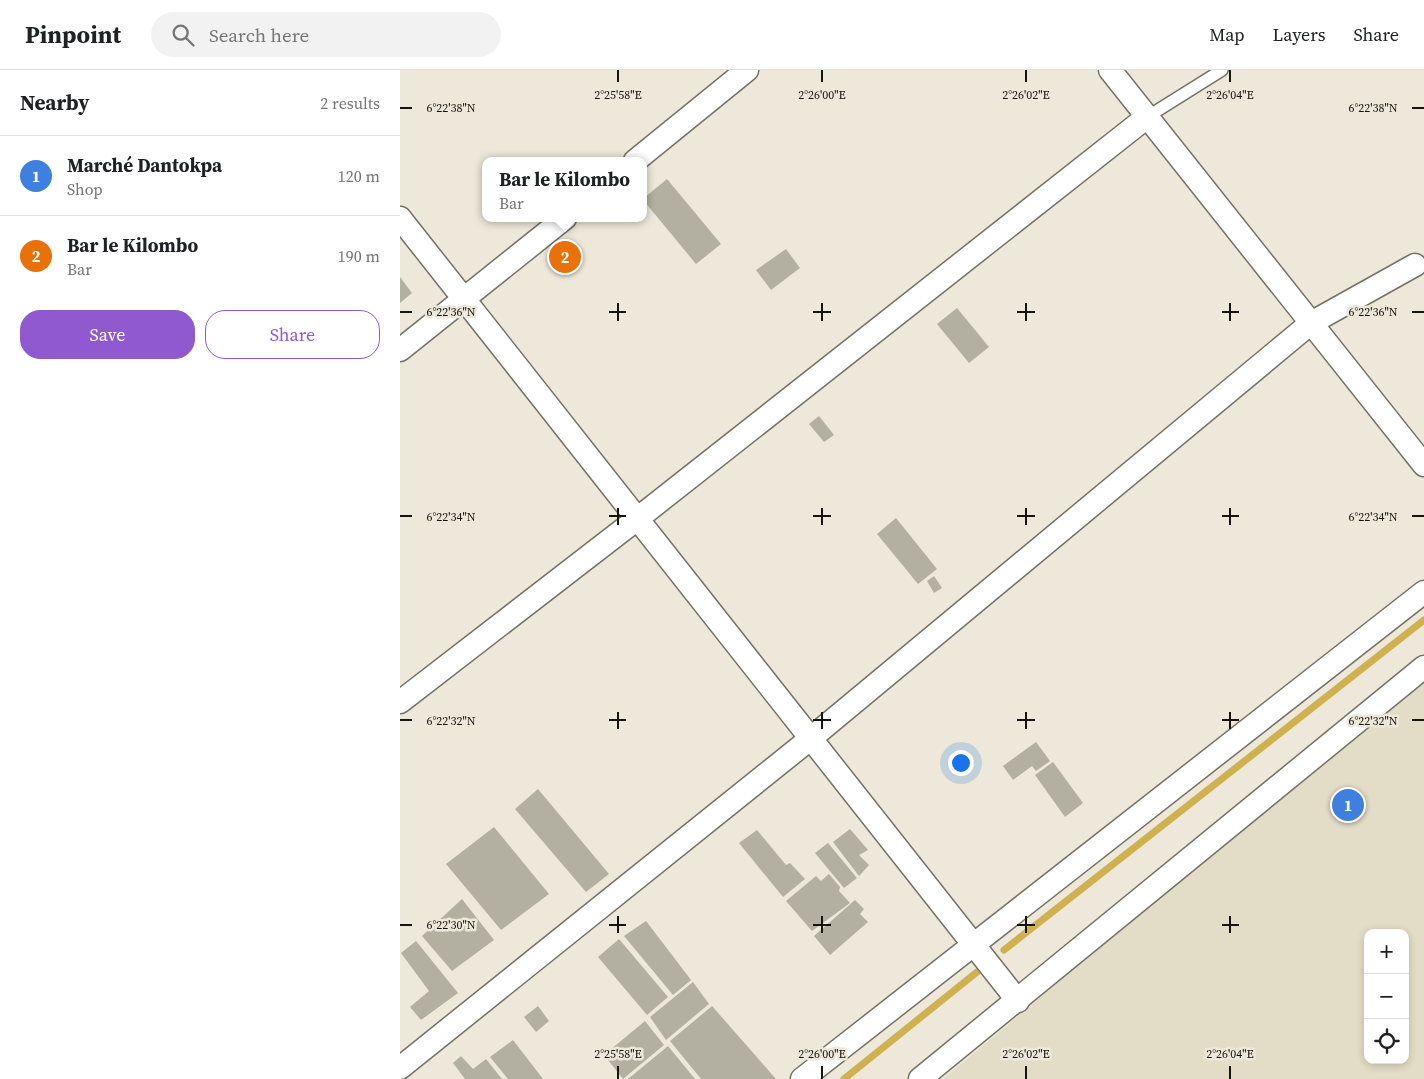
<!DOCTYPE html>
<html lang="en">
<head>
<meta charset="utf-8">
<style>
	body { margin:0; font-family:"Source Serif 4",serif; background:#f2f2f2; color:#202124 }
	.controls { position:absolute; right:15px; bottom:15px; display:grid; overflow:hidden; border-radius:10px; box-shadow:0 2px 8px #0003 }
	.controls button { width:45px; height:45px; display:grid; place-items:center; padding:0; border:0; border-bottom:1px solid #e0e0e0; background:#fff; color:#202124; font:25px sans-serif }
	.you { position:absolute; left:560px; top:692px; width:18px; height:18px; margin:-12px; border:4px solid #fff; border-radius:50%; background:#1a73e8; box-shadow:0 0 0 8px #1a73e833 }
	.badge { display:grid; place-items:center; width:32px; height:32px; border-radius:50%; background:#9059d0; color:#fff; font-size:16px; font-weight:700 }
	.pin { position:absolute; translate:-50% -50%; border:2px solid #fff; box-shadow:0 1px 5px #0006 }
	.popup { position:absolute; left:82px; top:87px; width:165px; height:65px; box-sizing:border-box; display:grid; place-content:center; border-radius:10px; background:#fff; filter:drop-shadow(0 1px 4px #0005); font-size:16px; white-space:nowrap; color:#757577 }
	.popup b { font-size:19px; color:#202124 }
	.popup::after { content:''; position:absolute; left:50%; top:100%; margin-left:-10px; border:10px solid transparent; border-top-color:#fff }
	.list { margin:0; padding:0; list-style:none }
	h2 { display:flex; justify-content:space-between; align-items:center; height:65px; margin:0; padding:0 20px; font-size:21px }
	h2 small { font-size:16px; font-weight:400; color:#757577 }
	.list li { display:grid; grid-template-columns:32px 1fr auto; gap:15px; align-items:center; box-sizing:border-box; height:80px; padding:0 20px; border-top:1px solid #e0e0e0 }
	.list b { display:block; font-size:19px; white-space:nowrap }
	.list p { margin:0; font-size:16px; white-space:nowrap; color:#757577 }
	.list em { font-size:16px; font-style:normal; color:#757577 }
	.actions { display:flex; gap:10px; padding:15px 20px }
	.actions a { flex:1; padding:11px 0; border:1px solid #9059d0; border-radius:20px; text-align:center; font-size:18px; color:#9059d0 }
	.actions .main { background:#9059d0; color:#fff }
	.icon { flex:none; width:28px; height:28px; fill:none; stroke:currentColor; stroke-width:2; stroke-linecap:round; stroke-linejoin:round }
	.map { position:relative; flex:none; width:1024px; height:1009px; overflow:hidden }
	header { display:flex; align-items:center; gap:30px; box-sizing:border-box; height:70px; padding:0 25px; background:#fff; border-bottom:1px solid #e0e0e0 }
	header strong { font-size:24px }
	nav { display:flex; gap:28px; margin-inline-start:auto; font-size:18px }
	.search { width:350px; height:45px; background:#f2f2f2; display:flex; align-items:center; gap:12px; box-sizing:border-box; padding:0 18px; border-radius:28px; color:#757577; font-size:19px }
	main { display:flex }
	aside { flex:1; background:#fff }
	.map>svg:first-child { display:block }
	.built { fill:#e3dcc6; fill-rule:evenodd }
	.lines { fill:none; stroke-linecap:round; stroke-linejoin:round }
	.stream { stroke:#cfb150; stroke-width:7 }
	.building { fill:#b4b0a1 }
	.lane-casing { stroke:#757164; stroke-width:14 }
	.street-casing { stroke:#757164; stroke-width:25 }
	.lane { stroke:#fff; stroke-width:11 }
	.street { stroke:#fff; stroke-width:22 }
	.ticks { fill:none; stroke:#16140f; stroke-width:2 }
	.ticks-label { font-size:12px; text-anchor:middle; fill:#16140f; stroke:#ede8d9; stroke-width:5; stroke-linejoin:round; paint-order:stroke }
</style>
</head>
<body>
<header>
<strong>Pinpoint</strong>
<div class="search"><svg class="icon" aria-label="search" viewBox="0 0 24 24"><circle cx="10" cy="10" r="6"/><path d="M15 15l6 6"/></svg>Search here</div>
<nav><a>Map</a><a>Layers</a><a>Share</a></nav>
</header>
<main>
<aside>
<h2>Nearby<small>2 results</small></h2>
<ul class="list">
<li><span class="badge" style="background:#3f7fe0">1</span><div><b>Marché Dantokpa</b><p>Shop</p></div><em>120 m</em></li>
<li><span class="badge" style="background:#e8710a">2</span><div><b>Bar le Kilombo</b><p>Bar</p></div><em>190 m</em></li>
</ul>
<div class="actions"><a class="main">Save</a><a>Share</a></div>
</aside>
<div class="map">
<svg width="1024" height="1009" viewBox="0 0 1024 1009">
	<rect width="100%" height="100%" fill="#ede8d9"/>
	<path class="built" d="M 1024,608 L 1024,1009 L 543,1009 ZM 968,863 L 1005,863 L 1005,990 L 968,990 Z"/>
	<g class="lines">
		<g class="stream">
			<path d="M 604,880 L 1024,550"/>
			<path d="M 444,1009 L 577,902"/>
		</g>
	</g>
	<g class="building">
		<path d="M 267,109 L 321,174 L 296,194 L 244,131 L 244,128 Z"/>
		<path d="M 386,179 L 400,198 L 371,220 L 356,200 Z"/>
		<path d="M 0,207 L 12,223 L 0,233 Z"/>
		<path d="M 557,238 L 589,277 L 569,293 L 537,254 Z"/>
		<path d="M 419,346 L 434,365 L 424,372 L 409,354 Z"/>
		<path d="M 496,448 L 537,499 L 518,514 L 477,464 Z"/>
		<path d="M 534,506 L 542,518 L 534,523 L 527,511 Z"/>
		<path d="M 636,672 L 650,691 L 636,701 L 632,696 L 613,710 L 603,696 Z"/>
		<path d="M 653,692 L 683,733 L 665,747 L 635,705 Z"/>
		<path d="M 138,719 L 209,804 L 186,822 L 115,739 Z"/>
		<path d="M 94,757 L 149,824 L 101,860 L 46,794 Z"/>
		<path d="M 450,759 L 468,780 L 459,785 L 469,795 L 459,806 L 433,772 Z"/>
		<path d="M 357,760 L 386,795 L 390,793 L 405,809 L 383,827 L 339,773 Z"/>
		<path d="M 428,773 L 457,808 L 444,818 L 415,783 Z"/>
		<path d="M 429,804 L 440,817 L 439,821 L 450,833 L 412,861 L 386,831 L 416,806 L 421,811 Z"/>
		<path d="M 62,829 L 94,870 L 52,901 L 22,866 Z"/>
		<path d="M 455,830 L 464,839 L 460,844 L 468,852 L 430,885 L 414,866 Z"/>
		<path d="M 246,851 L 291,910 L 273,925 L 224,866 Z"/>
		<path d="M 219,869 L 268,927 L 247,945 L 198,887 Z"/>
		<path d="M 16,871 L 58,923 L 21,950 L 10,937 L 29,921 L 1,883 Z"/>
		<path d="M 293,912 L 309,934 L 266,970 L 250,947 Z"/>
		<path d="M 138,936 L 149,951 L 136,962 L 124,947 Z"/>
		<path d="M 312,936 L 376,1009 L 301,1009 L 270,971 Z"/>
		<path d="M 245,951 L 264,975 L 223,1009 L 204,985 Z"/>
		<path d="M 113,970 L 143,1009 L 108,1009 L 90,987 Z"/>
		<path d="M 268,976 L 295,1009 L 228,1009 Z"/>
		<path d="M 61,986 L 73,999 L 86,989 L 102,1009 L 65,1009 L 53,993 Z"/>
	</g>
	<g class="lines">
		<g class="lane-casing">
			<path id="lane" d="M 747,47 L 822,0"/>
		</g>
		<g class="street-casing">
			<g id="street">
				<path d="M 710,0 L 1024,395"/>
				<path d="M 235,91 L 347,0"/>
				<path d="M 0,148 L 618,931"/>
				<path d="M 0,280 L 165,148"/>
				<path d="M 0,632 L 237,449 L 747,47"/>
				<path d="M 0,998 L 410,669 L 911,253 L 1015,195"/>
				<path d="M 402,1009 L 1024,522"/>
				<path d="M 520,1009 L 1024,597"/>
			</g>
		</g>
		<use href="#lane" class="lane"/>
		<use href="#street" class="street"/>
	</g>
	<path class="ticks" d="M 218,0 L 218,12M 422,0 L 422,12M 626,0 L 626,12M 830,0 L 830,12M 0,38 L 12,38M 1012,38 L 1024,38M 218,233 L 218,251M 422,233 L 422,251M 626,233 L 626,251M 830,233 L 830,251M 0,242 L 12,242M 209,242 L 226,242M 413,242 L 431,242M 617,242 L 635,242M 822,242 L 839,242M 1012,242 L 1024,242M 218,438 L 218,455M 422,438 L 422,455M 626,438 L 626,455M 830,438 L 830,455M 0,446 L 12,446M 209,446 L 226,446M 413,446 L 431,446M 617,446 L 635,446M 822,446 L 839,446M 1012,446 L 1024,446M 218,642 L 218,659M 422,642 L 422,659M 626,642 L 626,659M 830,642 L 830,659M 0,650 L 12,650M 209,650 L 226,650M 413,650 L 431,650M 617,650 L 635,650M 822,650 L 839,650M 1012,650 L 1024,650M 218,846 L 218,863M 422,846 L 422,863M 626,846 L 626,863M 830,846 L 830,863M 0,855 L 12,855M 209,855 L 226,855M 413,855 L 431,855M 617,855 L 635,855M 822,855 L 839,855M 218,996 L 218,1009M 422,996 L 422,1009M 626,996 L 626,1009M 830,996 L 830,1009"/>
	<g class="ticks-label">
		<text x="218" y="29">2°25'58"E</text>
		<text x="422" y="29">2°26'00"E</text>
		<text x="626" y="29">2°26'02"E</text>
		<text x="830" y="29">2°26'04"E</text>
		<text x="51" y="42">6°22'38"N</text>
		<text x="973" y="42">6°22'38"N</text>
		<text x="51" y="246">6°22'36"N</text>
		<text x="973" y="246">6°22'36"N</text>
		<text x="51" y="451">6°22'34"N</text>
		<text x="973" y="451">6°22'34"N</text>
		<text x="51" y="655">6°22'32"N</text>
		<text x="973" y="655">6°22'32"N</text>
		<text x="51" y="859">6°22'30"N</text>
		<text x="218" y="988">2°25'58"E</text>
		<text x="422" y="988">2°26'00"E</text>
		<text x="626" y="988">2°26'02"E</text>
		<text x="830" y="988">2°26'04"E</text>
	</g>
</svg>
<div class="controls">
<button>+</button>
<button>−</button>
<button><svg class="icon" aria-label="locate" viewBox="0 0 24 24"><circle cx="12" cy="12" r="6"/><path d="M12 2v4M12 18v4M2 12h4M18 12h4"/></svg></button>
</div>
<div class="you"></div>
<div class="pin badge" style="left:948px;top:735px;background:#3f7fe0">1</div>
<div class="pin badge" style="left:165px;top:187px;background:#e8710a">2</div>
<div class="popup"><b>Bar le Kilombo</b>Bar</div>
</div>
</main>
</body>
</html>
